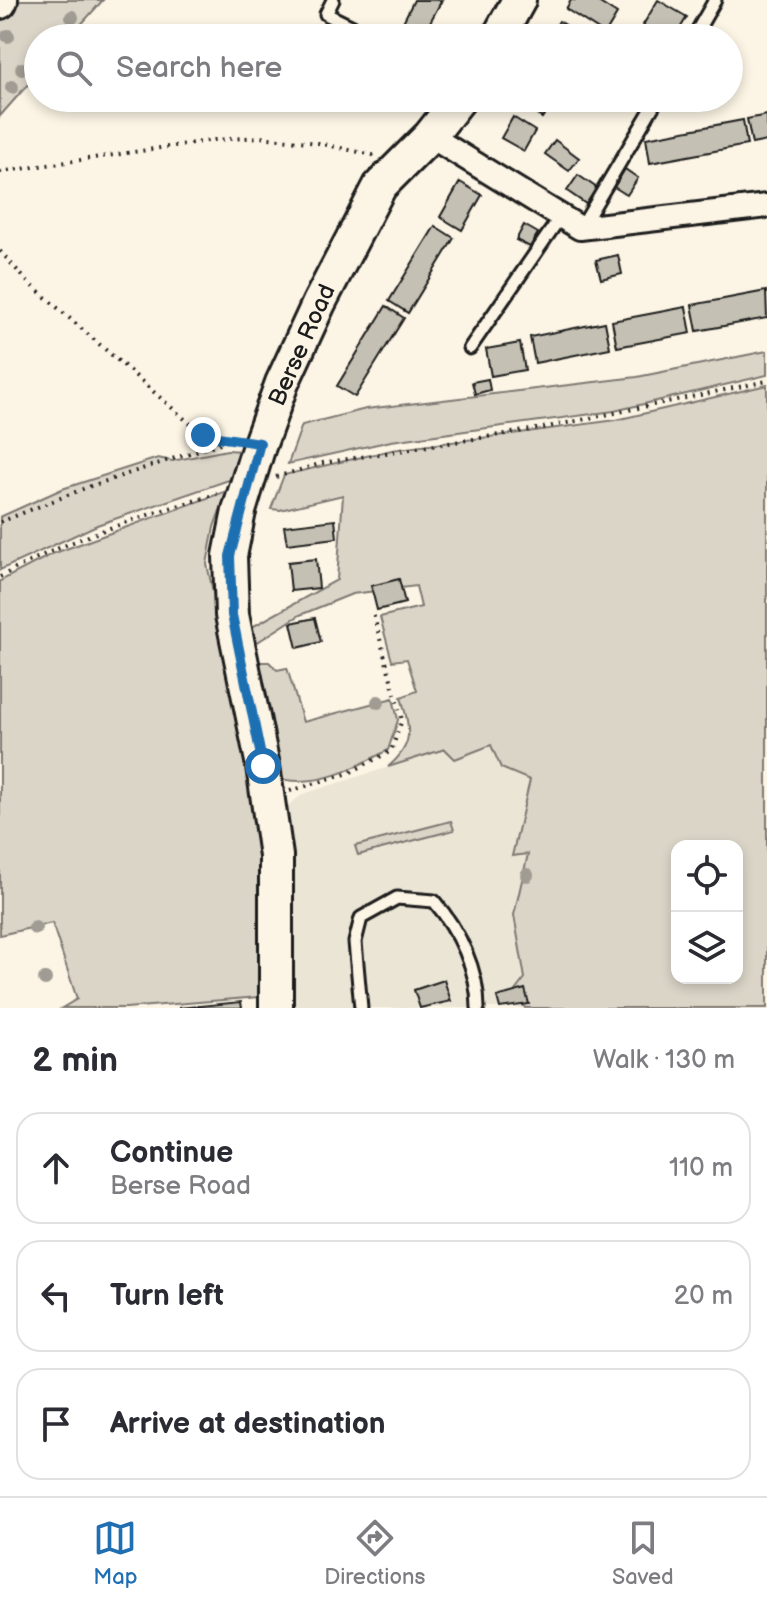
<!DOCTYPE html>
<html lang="en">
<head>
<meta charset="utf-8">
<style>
	body { margin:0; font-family:"Balsamiq Sans",sans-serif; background:#f2f2f3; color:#2b2b33 }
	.controls { position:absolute; right:24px; bottom:24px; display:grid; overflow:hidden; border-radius:16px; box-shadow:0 4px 12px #0003 }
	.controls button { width:72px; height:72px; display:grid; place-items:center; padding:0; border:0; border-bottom:2px solid #e1e1e2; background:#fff; color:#2b2b33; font:40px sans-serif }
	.stop { position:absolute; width:24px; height:24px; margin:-18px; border:6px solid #1f6fb2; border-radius:50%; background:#fff }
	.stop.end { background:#1f6fb2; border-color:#fff; box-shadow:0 2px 8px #0008 }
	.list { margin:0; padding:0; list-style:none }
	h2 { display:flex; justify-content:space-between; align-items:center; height:104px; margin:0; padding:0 32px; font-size:34px }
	h2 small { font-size:26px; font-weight:400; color:#7c7c81 }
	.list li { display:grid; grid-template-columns:52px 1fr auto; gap:24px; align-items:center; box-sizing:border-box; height:112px; margin:0 16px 16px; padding:0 16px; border:2px solid #e1e1e2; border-radius:24px }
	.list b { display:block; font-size:30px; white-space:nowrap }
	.list p { margin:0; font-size:26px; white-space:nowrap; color:#7c7c81 }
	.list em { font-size:26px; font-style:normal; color:#7c7c81 }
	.icon { flex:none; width:44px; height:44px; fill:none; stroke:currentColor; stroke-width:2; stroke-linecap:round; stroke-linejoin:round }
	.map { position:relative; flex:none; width:767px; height:1008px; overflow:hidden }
	.search { position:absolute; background:#fff; box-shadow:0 4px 12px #0003; left:24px; right:24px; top:24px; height:88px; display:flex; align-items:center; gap:20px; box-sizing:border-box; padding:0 28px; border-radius:44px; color:#7c7c81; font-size:30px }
	.sheet { height:488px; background:#fff }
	nav { display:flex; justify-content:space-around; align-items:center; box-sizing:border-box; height:112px; border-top:2px solid #e1e1e2; background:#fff; font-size:22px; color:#7c7c81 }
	nav a { display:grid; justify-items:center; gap:4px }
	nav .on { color:#1f6fb2 }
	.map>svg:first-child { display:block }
	.built { fill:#ebe5d6 }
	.green { fill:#dbd5c8; stroke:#7c7872; stroke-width:2; fill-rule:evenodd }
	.building { fill:#c4c0b3; stroke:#1c1c1c; stroke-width:2 }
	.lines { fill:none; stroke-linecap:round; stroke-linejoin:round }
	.lane-casing { stroke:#1c1c1c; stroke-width:17 }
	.street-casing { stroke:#1c1c1c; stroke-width:28 }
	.secondary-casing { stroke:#1c1c1c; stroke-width:38 }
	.path { stroke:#1c1c1c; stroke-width:4; stroke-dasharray:2 6; stroke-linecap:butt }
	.lane { stroke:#fcf5e5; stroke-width:11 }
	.street { stroke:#fcf5e5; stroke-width:22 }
	.secondary { stroke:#fcf5e5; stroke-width:32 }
	.secondary-bridge-casing { stroke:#1c1c1c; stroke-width:38; stroke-linecap:butt }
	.secondary-bridge { stroke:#fcf5e5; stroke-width:32 }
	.tree { fill:#a09c93 }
	.route { stroke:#1f6fb2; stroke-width:10 }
	.labels { text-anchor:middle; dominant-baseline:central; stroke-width:6; stroke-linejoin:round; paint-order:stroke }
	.street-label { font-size:24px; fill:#1c1c1c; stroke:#fcf5e5 }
</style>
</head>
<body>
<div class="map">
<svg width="767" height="1008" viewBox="0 0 767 1008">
	<rect width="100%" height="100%" fill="#fcf5e5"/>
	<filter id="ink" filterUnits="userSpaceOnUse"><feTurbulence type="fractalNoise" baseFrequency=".0125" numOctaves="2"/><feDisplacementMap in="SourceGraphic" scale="16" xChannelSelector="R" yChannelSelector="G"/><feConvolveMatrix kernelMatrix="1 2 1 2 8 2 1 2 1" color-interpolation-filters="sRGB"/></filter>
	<g filter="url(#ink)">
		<path class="built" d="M 583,706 L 534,1008 L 289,1008 L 281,811 L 303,794 Z"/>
		<g class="green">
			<path d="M 11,0 L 103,0 L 69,38 L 38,38 L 38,73 L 0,116 L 0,11 Z"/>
			<path d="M 767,351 L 767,375 L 614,411 L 391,441 L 288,464 L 302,425 L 366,409 L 637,377 Z"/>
			<path d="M 767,385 L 767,1008 L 525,1008 L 515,991 L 525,978 L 514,915 L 528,854 L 512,856 L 530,780 L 501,768 L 491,745 L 455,759 L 445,749 L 388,767 C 415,744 410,729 401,697 L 417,691 L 407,659 L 392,661 L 380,617 L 421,607 L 416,586 L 352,594 L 300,615 L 256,643 L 249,637 L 252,627 L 337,580 L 343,495 L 280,510 L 271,509 L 284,475 L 392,450 L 616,420 ZM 677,846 L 737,846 L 737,978 L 677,978 Z"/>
			<path d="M 227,450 L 242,451 L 232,479 L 97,525 L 0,570 L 0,517 L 62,489 L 158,458 L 172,461 Z"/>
			<path d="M 227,491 L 214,527 L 207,564 L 254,784 L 260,886 L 259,997 L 126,1008 L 62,1008 L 77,999 L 52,923 L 0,935 L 0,581 L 52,554 Z"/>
			<path d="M 255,662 L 269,662 L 277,670 L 287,668 L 303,722 L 393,698 L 398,720 L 388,750 C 353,769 320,787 280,779 Z"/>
			<path d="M 451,821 L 454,830 L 358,855 L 355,846 Z"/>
		</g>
		<g class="building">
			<path d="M 414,0 L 442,0 L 422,37 L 401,26 Z"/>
			<path d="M 571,0 L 595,0 L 617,14 L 605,34 L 566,9 Z"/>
			<path d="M 658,0 L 687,17 L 674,38 L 665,38 L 643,25 Z"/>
			<path d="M 559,21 L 584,36 L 583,38 L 548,38 Z"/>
			<path d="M 512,98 L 555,98 L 542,118 Z"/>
			<path d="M 767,115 L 767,141 L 752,144 L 747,119 Z"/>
			<path d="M 513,117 L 535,131 L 524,151 L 501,138 Z"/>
			<path d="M 743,120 L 747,145 L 650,163 L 646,138 Z"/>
			<path d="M 555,140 L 579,158 L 569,171 L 545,154 Z"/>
			<path d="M 625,169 L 638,178 L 627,195 L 614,187 Z"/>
			<path d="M 578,175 L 597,188 L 586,204 L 567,191 Z"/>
			<path d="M 460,182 L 482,195 L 462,230 L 440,217 Z"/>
			<path d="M 524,225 L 538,233 L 530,247 L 516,240 Z"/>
			<path d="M 435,226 L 454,238 L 408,313 L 389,301 Z"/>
			<path d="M 618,255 L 622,274 L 601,279 L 596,260 Z"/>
			<path d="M 766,291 L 767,318 L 697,331 L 692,305 Z"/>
			<path d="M 386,306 L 404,318 L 355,397 L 337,386 Z"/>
			<path d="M 686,307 L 691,333 L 617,347 L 612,321 Z"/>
			<path d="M 605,322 L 610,348 L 535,363 L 530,337 Z"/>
			<path d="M 520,343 L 525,370 L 491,376 L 486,349 Z"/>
			<path d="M 488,379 L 490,390 L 475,394 L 472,382 Z"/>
			<path d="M 335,520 L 337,538 L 287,544 L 284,526 Z"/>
			<path d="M 316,559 L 319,588 L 291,591 L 288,562 Z"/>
			<path d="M 399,579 L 405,603 L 377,610 L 371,586 Z"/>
			<path d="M 315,618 L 321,642 L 297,648 L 291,623 Z"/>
			<path d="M 444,980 L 451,1001 L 420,1008 L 414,990 Z"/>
			<path d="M 525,989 L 529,1004 L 500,1008 L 497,997 Z"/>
			<path d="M 241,1002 L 242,1008 L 178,1008 Z"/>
		</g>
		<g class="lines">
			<g class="lane-casing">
				<g id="lane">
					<path d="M 333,0 L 326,14 L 375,38"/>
					<path d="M 693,38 L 715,0"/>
					<path d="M 581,228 L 658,98"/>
					<path d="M 470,348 L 561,216"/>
					<path d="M 361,1008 L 355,942 L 361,918 L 397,898 L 434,901 C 459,930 478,970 478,1008"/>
				</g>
			</g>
			<g class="street-casing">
				<path id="street" d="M 430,136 L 580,228 L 767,206"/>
			</g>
			<g class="secondary-casing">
				<g id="secondary">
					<path d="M 0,2 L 1,0"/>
					<path d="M 498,38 L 519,0"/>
					<path d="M 258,449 L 282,383 L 319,303 L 380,186 L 430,136 L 460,98"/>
					<path d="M 239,511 L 230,556 L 232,615 L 263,766 L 276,856 L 276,1008"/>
				</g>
			</g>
			<g class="path">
				<path d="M 0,172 L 214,140 L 260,137 L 318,143 L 377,156"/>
				<path d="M 0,251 L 27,281 L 203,435 L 234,440"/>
				<path d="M 276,477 L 323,463 L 543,428 L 767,381"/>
				<path d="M 0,522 L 88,487 L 229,440"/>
				<path d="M 0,577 C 70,538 142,516 217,494"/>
				<path d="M 290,791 L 349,773 L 391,751 L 402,720 L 373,613"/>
			</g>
			<use href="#lane" class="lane"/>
			<use href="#street" class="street"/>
			<use href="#secondary" class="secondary"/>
			<g class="secondary-bridge-casing">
				<path id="secondary-bridge" d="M 239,511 L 258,449"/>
			</g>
			<use href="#secondary-bridge" class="secondary-bridge"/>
		</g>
		<g class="tree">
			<circle cx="72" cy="17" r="7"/>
			<circle cx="8" cy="36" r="7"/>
			<circle cx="22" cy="69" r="7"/>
			<circle cx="12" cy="87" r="7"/>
			<circle cx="378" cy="702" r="7"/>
			<circle cx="527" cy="875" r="7"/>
			<circle cx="35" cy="928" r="7"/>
			<circle cx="45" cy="979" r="7"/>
		</g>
	</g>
	<g class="lines" filter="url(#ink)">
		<path class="route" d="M 203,435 L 260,443 L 230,556 L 232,615 L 263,766"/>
	</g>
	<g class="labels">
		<g class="street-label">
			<text transform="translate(302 345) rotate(-66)">Berse Road</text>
		</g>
	</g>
</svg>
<div class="controls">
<button><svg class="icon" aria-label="locate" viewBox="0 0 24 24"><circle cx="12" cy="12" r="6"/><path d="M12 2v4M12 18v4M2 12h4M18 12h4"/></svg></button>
<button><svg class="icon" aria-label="layers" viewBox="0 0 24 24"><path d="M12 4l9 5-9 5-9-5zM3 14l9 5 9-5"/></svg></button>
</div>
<div class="stop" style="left:263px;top:766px"></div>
<div class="stop end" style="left:203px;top:435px"></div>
<div class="search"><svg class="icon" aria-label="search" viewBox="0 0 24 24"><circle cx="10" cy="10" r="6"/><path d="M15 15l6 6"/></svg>Search here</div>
</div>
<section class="sheet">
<h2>2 min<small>Walk · 130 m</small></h2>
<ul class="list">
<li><svg class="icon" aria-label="ahead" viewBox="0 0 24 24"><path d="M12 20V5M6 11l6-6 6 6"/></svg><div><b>Continue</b><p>Berse Road</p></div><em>110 m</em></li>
<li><svg class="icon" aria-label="left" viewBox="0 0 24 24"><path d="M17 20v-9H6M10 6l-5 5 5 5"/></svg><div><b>Turn left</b></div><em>20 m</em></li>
<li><svg class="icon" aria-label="arrive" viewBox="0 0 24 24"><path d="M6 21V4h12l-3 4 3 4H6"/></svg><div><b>Arrive at destination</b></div></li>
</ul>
</section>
<nav>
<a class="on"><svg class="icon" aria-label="map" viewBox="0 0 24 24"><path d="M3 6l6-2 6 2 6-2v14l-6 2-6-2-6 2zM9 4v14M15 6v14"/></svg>Map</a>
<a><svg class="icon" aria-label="directions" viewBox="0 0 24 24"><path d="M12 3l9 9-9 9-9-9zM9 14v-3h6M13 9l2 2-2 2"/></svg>Directions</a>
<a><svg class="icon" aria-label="saved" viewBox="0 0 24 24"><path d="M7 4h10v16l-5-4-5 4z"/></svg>Saved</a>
</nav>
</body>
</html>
